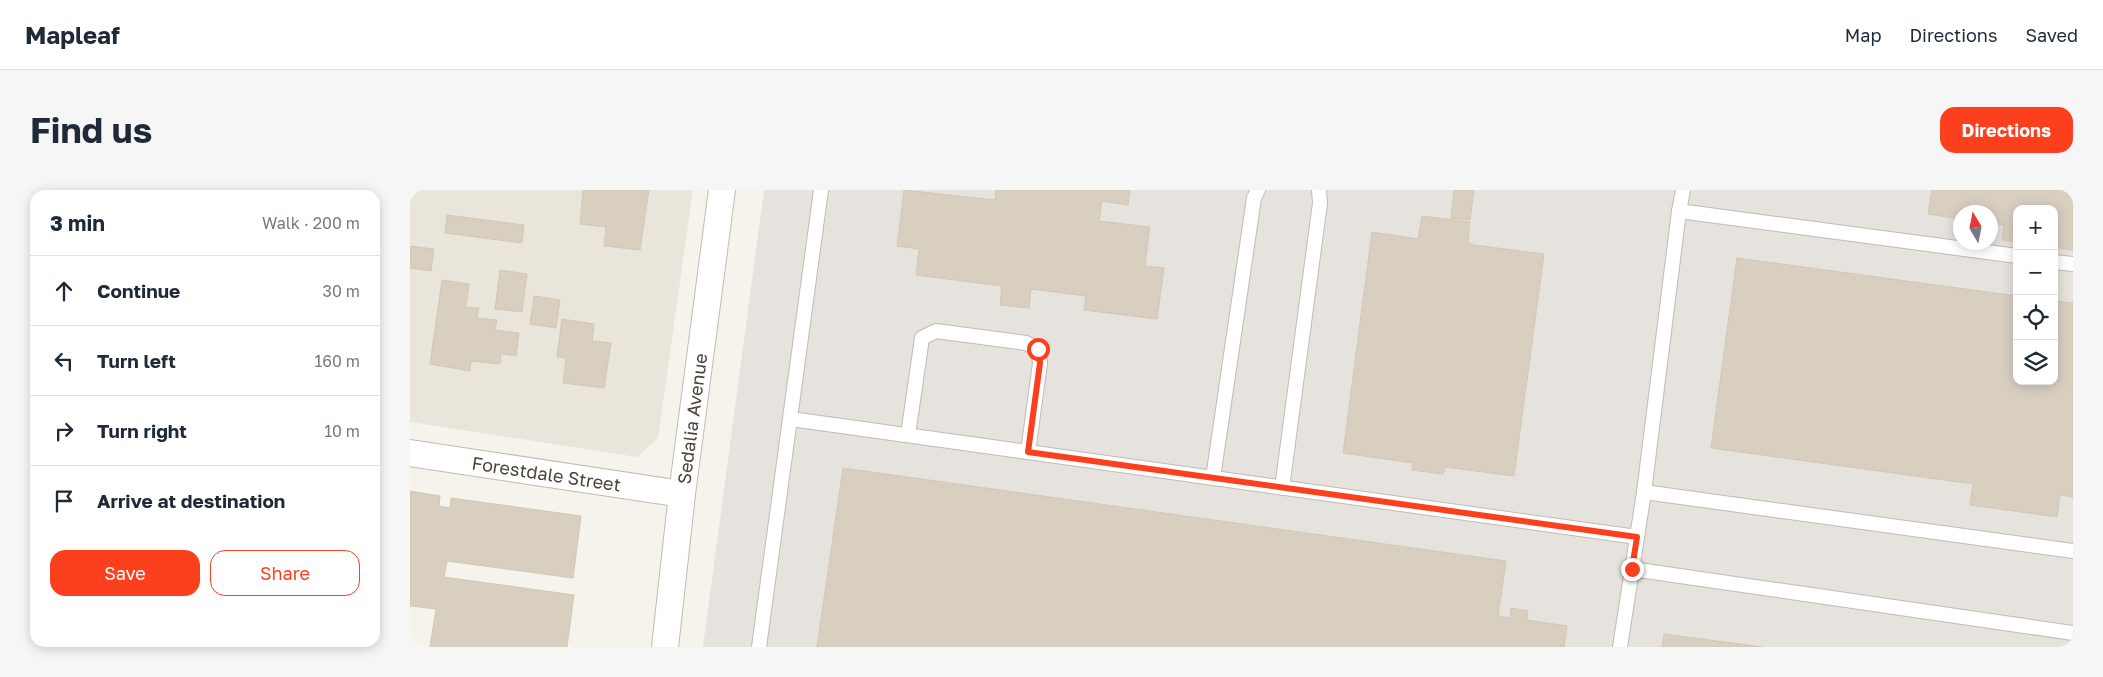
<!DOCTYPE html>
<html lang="en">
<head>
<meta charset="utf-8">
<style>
	body { margin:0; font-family:"Golos Text",sans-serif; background:#f6f6f7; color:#1f2937 }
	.controls { position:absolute; right:15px; top:15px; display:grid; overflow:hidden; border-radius:10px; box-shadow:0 2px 12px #0003 }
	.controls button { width:45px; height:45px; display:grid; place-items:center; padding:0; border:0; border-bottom:1px solid #e0e1e3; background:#fff; color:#1f2937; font:25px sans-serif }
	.compass { position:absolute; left:1543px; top:15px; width:45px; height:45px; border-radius:50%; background:#fff; box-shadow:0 2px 12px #0003; rotate:350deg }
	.stop { position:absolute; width:15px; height:15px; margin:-11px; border:4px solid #fc3f1d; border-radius:50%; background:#fff }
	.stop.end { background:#fc3f1d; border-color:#fff; box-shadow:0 1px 5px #0008 }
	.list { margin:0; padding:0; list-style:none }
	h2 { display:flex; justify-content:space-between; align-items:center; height:65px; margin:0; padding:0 20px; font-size:21px }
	h2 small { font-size:16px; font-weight:400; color:#747a83 }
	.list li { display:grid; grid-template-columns:32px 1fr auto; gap:15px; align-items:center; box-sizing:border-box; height:70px; padding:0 20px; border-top:1px solid #e0e1e3 }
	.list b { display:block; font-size:19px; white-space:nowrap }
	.list em { font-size:16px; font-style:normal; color:#747a83 }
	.actions { display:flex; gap:10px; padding:15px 20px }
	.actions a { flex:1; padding:11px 0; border:1px solid #fc3f1d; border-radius:15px; text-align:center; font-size:18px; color:#fc3f1d }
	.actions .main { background:#fc3f1d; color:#fff }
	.icon { flex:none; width:28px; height:28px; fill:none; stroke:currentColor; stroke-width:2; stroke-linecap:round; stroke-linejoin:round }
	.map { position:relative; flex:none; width:1663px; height:457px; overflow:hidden; border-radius:15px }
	header { display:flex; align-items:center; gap:30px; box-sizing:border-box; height:70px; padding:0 25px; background:#fff; border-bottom:1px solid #e0e1e3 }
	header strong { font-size:24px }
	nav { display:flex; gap:28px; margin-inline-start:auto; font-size:18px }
	.intro { display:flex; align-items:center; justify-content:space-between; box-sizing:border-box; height:120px; padding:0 30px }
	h1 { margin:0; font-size:35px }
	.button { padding:12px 22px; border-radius:15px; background:#fc3f1d; color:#fff; font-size:18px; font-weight:700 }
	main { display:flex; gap:30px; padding:0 30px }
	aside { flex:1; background:#fff; border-radius:15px; box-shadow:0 2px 12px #0003 }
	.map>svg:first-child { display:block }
	.residential { fill:#eae5da }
	.industrial { fill:#e6e2dd; fill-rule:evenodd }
	.building { fill:#d8cfc1; stroke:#d3c7b4 }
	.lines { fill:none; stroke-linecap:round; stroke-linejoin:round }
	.lane-casing { stroke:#c2bbae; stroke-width:16 }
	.street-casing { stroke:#c2bbae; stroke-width:28 }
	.lane { stroke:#fff; stroke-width:14 }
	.street { stroke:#fff; stroke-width:26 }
	.route { stroke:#fc3f1d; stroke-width:6 }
	.labels { text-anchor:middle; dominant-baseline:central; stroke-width:5; stroke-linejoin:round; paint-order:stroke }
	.street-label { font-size:18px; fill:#4b4439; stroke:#fff }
</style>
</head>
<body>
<header>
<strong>Mapleaf</strong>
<nav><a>Map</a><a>Directions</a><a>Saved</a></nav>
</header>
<div class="intro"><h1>Find us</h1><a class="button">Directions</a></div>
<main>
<aside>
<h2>3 min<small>Walk · 200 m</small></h2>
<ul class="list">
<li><svg class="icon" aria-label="ahead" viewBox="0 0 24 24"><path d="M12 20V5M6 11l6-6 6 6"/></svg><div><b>Continue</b></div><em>30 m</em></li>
<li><svg class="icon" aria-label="left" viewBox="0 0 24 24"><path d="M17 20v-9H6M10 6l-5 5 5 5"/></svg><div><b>Turn left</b></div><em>160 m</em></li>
<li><svg class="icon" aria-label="right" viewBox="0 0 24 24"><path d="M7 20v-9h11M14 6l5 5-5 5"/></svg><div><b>Turn right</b></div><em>10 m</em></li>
<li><svg class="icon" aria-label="arrive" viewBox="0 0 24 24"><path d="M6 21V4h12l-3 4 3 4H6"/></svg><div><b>Arrive at destination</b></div></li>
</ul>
<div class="actions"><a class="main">Save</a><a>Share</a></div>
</aside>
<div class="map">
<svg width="1663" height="457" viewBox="0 0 1663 457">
	<rect width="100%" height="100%" fill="#f6f3ec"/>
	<path class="residential" d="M 0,0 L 283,0 L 248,248 L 227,267 L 0,232 Z"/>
	<path class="industrial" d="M 354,0 L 1663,0 L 1663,457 L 293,457 ZM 1607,19 L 1644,19 L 1644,191 L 1607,191 ZM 1550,22 L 1580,22 L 1580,52 L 1550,52 Z"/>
	<g class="building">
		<path d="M 173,0 L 239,0 L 230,60 L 194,56 L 196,37 L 170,34 Z"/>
		<path d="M 494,0 L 585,10 L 586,0 L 720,0 L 718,15 L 692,11 L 689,31 L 740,37 L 735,76 L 754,78 L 747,129 L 674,120 L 676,106 L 621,99 L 619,118 L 590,115 L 592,96 L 506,85 L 509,59 L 487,56 Z"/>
		<path d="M 1044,0 L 1064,0 L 1060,30 L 1041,28 Z"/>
		<path d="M 1522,0 L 1663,0 L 1663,60 L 1644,57 L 1644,19 L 1607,19 L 1607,52 L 1592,50 L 1594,35 L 1580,33 L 1580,22 L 1550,22 L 1550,29 L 1518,24 Z"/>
		<path d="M 37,25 L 114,35 L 112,53 L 35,43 Z"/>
		<path d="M 1012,26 L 1060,32 L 1058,53 L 1064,55 L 1134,64 L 1104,286 L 1035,277 L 1033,284 L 1002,280 L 1003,273 L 933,263 L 962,42 L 1008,49 Z"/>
		<path d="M 0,56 L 24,59 L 21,81 L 0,78 Z"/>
		<path d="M 1327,68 L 1607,106 L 1607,191 L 1644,191 L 1644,111 L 1663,113 L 1663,307 L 1650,305 L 1647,327 L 1560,315 L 1563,294 L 1301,258 Z"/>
		<path d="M 90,80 L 117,84 L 112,122 L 85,119 Z"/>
		<path d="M 32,90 L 59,94 L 56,117 L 69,118 L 67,128 L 87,130 L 85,140 L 109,143 L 106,166 L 91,164 L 90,174 L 61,171 L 60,181 L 20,174 Z"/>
		<path d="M 124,106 L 150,110 L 146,138 L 120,134 Z"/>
		<path d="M 152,129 L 184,134 L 182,151 L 201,153 L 194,198 L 153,193 L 156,168 L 147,167 Z"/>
		<path d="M 433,278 L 1096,371 L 1088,426 L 1100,428 L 1101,418 L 1118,421 L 1117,430 L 1157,436 L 1154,457 L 407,457 Z"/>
		<path d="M 0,301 L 30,306 L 29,316 L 40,318 L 41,308 L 171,326 L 163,388 L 37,371 L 34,387 L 164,405 L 157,457 L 20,457 L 26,419 L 0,416 Z"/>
		<path d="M 1254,444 L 1352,457 L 1252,457 Z"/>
	</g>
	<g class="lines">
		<g class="lane-casing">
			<g id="lane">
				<path d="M 1269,21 L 1273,0"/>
				<path d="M 1644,72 L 1663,74"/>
				<path d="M 381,229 L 1227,347"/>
				<path d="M 498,245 L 512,148 L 526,141 L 616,153 L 628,159 L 630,173 L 618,262"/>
				<path d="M 803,288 L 844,8 L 848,0"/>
				<path d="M 872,298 L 910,13 L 909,0"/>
				<path d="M 1234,302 L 1663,361"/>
				<path d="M 1222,379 L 1663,443"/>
				<path d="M 349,457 L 411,0"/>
				<path d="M 1210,457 L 1234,302 L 1269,21 L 1607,66"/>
			</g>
		</g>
		<g class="street-casing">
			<g id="street">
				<path id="s1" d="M 0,263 L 272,304"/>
				<path id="s2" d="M 255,457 L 272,304 L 312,0"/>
			</g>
		</g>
		<use href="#lane" class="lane"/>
		<use href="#street" class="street"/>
	</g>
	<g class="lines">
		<path class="route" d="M 628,159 L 630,173 L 618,262 L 1227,347 L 1222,379"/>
	</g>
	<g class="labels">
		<g class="street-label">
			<text stroke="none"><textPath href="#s2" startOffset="230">Sedalia Avenue</textPath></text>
			<text stroke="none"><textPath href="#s1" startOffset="138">Forestdale Street</textPath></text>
		</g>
	</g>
</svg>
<div class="controls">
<button>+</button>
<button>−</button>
<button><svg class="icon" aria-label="locate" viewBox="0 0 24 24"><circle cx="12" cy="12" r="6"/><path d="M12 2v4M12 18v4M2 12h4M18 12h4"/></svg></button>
<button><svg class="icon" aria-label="layers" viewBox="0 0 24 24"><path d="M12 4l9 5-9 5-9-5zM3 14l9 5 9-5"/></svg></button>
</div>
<svg class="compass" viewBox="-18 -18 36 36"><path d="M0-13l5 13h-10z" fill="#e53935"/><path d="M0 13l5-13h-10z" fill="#747a83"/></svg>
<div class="stop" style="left:628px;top:159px"></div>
<div class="stop end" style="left:1222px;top:379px"></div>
</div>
</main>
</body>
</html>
